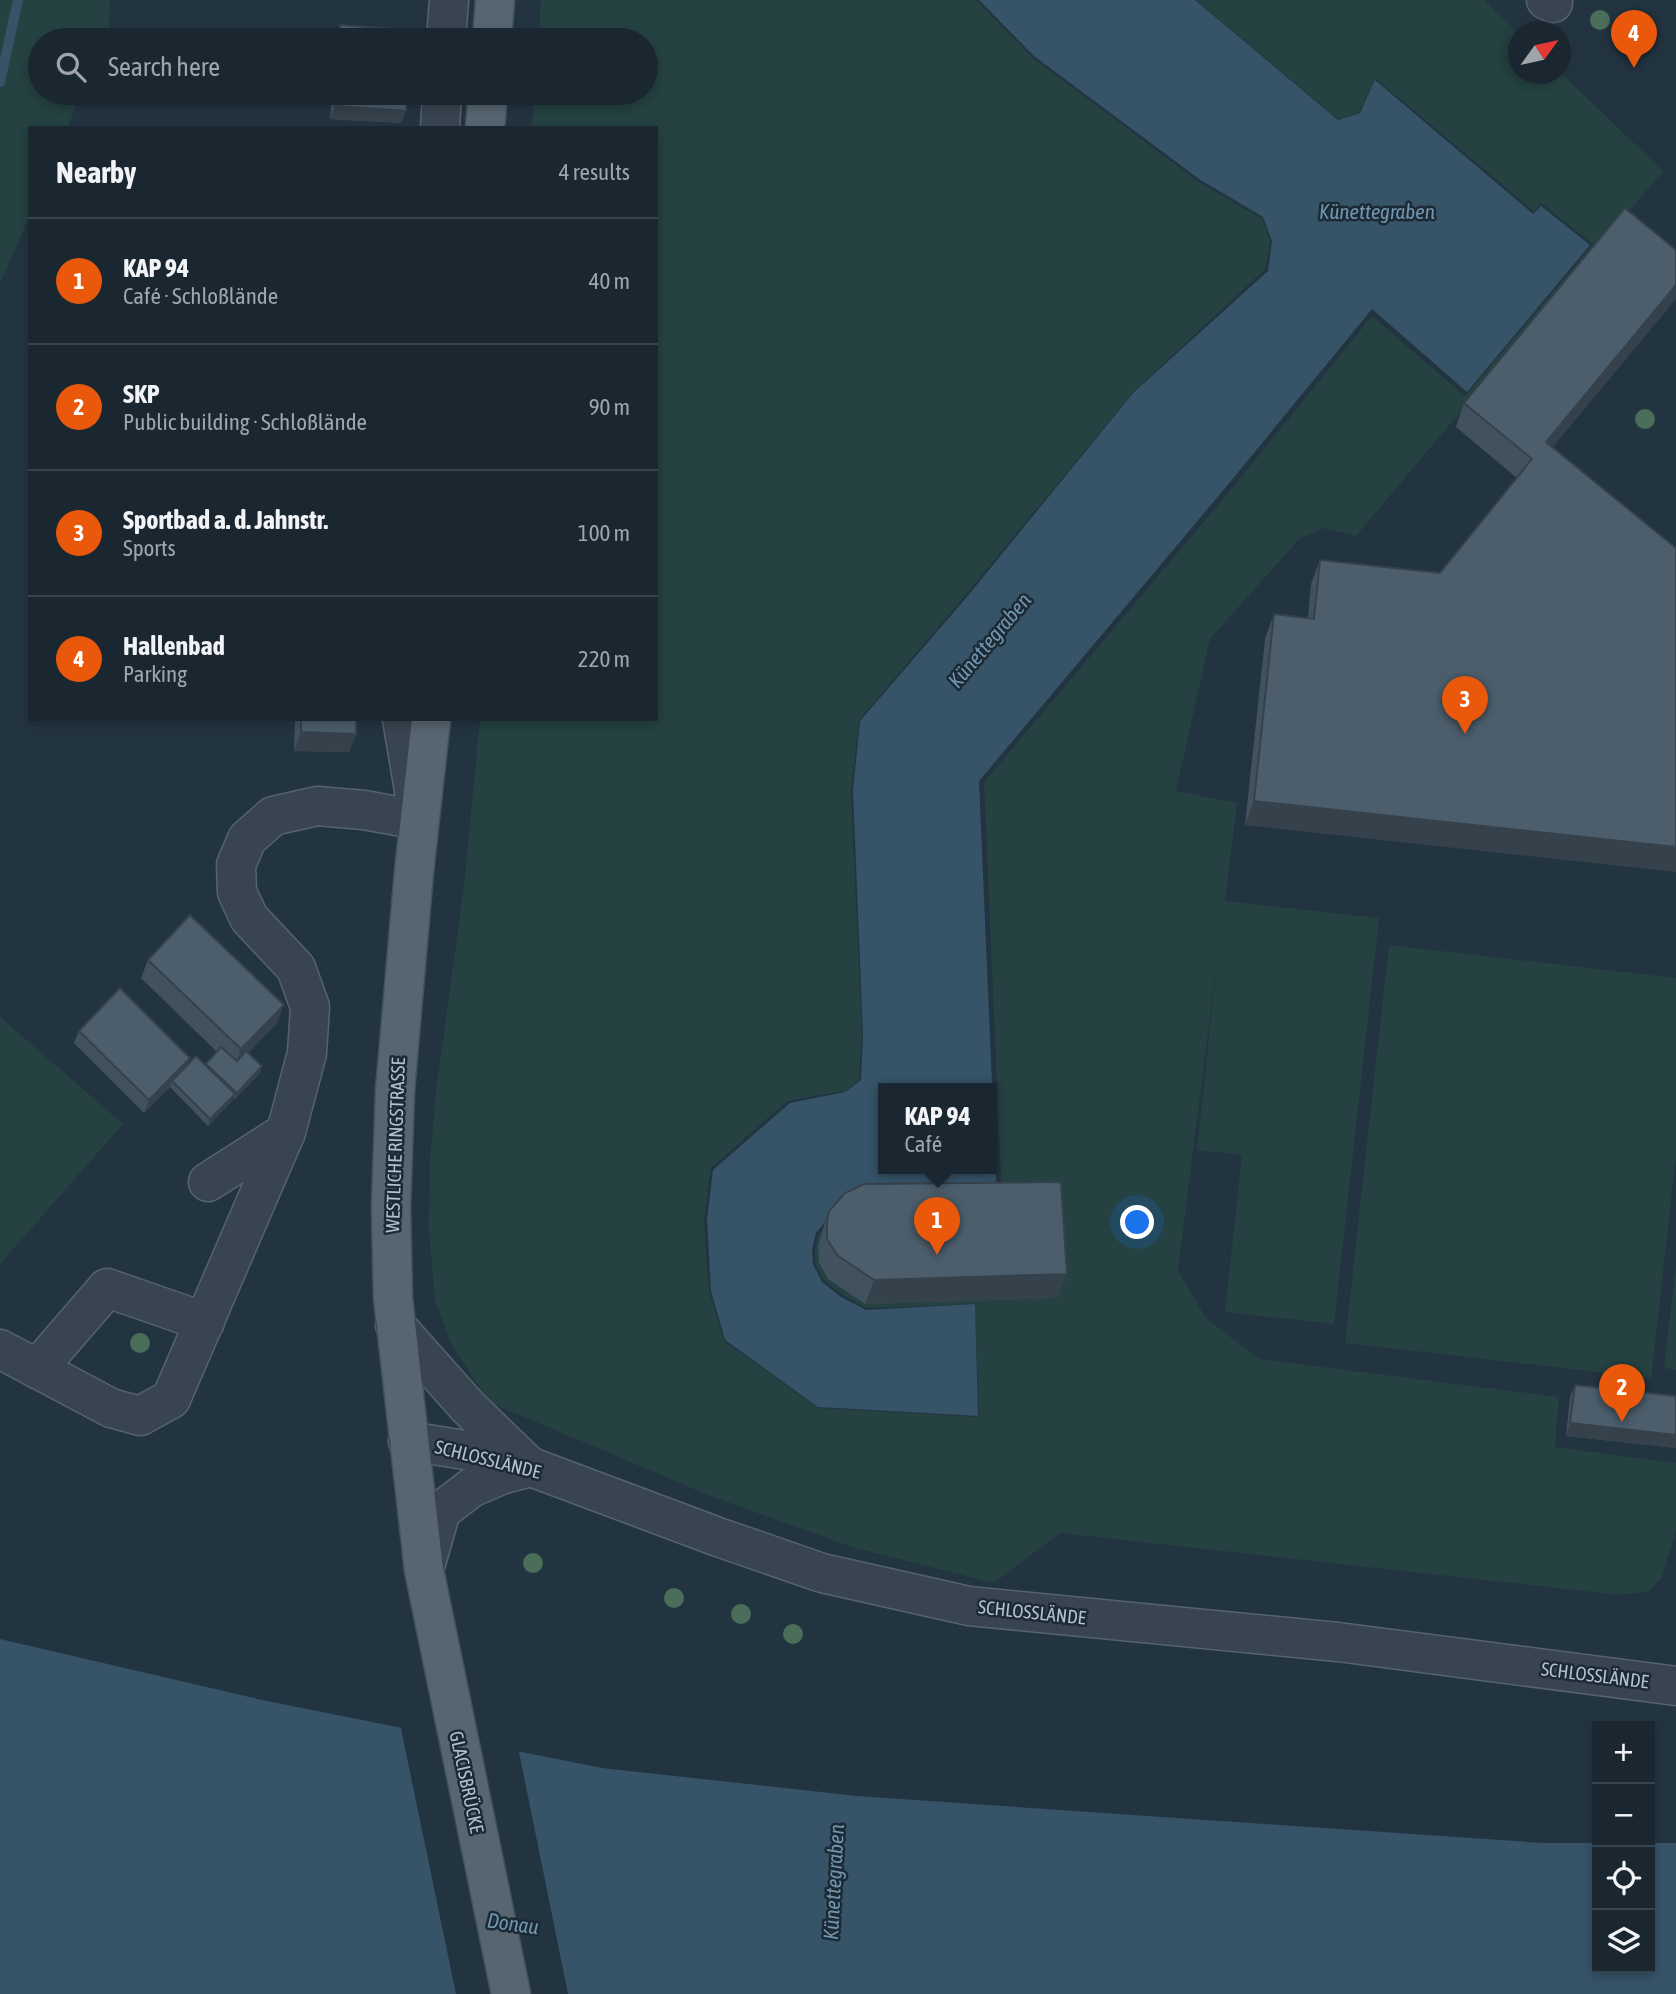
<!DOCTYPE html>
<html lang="en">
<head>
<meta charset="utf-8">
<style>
	body { margin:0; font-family:"Asap Condensed",sans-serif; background:#232f39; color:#f1f3f6 }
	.controls { position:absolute; right:21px; bottom:21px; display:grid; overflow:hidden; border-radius:0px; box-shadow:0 4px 10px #0003 }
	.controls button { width:63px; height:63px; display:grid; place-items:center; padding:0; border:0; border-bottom:2px solid #38444d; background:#1a2731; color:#f1f3f6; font:35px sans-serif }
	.compass { position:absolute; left:1508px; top:21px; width:63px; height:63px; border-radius:50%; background:#1a2731; box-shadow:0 4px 10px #0003; rotate:57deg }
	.you { position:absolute; left:1138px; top:1223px; width:24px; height:24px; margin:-18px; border:5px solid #fff; border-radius:50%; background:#1a73e8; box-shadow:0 0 0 10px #1a73e833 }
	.badge { display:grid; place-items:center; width:46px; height:46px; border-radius:50%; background:#ea580c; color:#fff; font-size:23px; font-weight:700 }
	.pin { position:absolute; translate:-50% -58px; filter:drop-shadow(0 2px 4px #0008) }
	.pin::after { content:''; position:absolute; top:37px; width:24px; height:21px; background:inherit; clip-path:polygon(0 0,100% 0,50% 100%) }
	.popup { position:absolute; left:878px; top:1083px; width:119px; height:91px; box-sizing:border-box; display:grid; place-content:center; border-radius:0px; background:#1a2731; filter:drop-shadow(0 2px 5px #0005); font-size:23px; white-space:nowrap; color:#9fa5ab }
	.popup b { font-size:26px; color:#f1f3f6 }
	.popup::after { content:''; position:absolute; left:50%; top:100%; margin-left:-14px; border:14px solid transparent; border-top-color:#1a2731 }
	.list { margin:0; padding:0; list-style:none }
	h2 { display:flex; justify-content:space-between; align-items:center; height:91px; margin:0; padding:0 28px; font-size:30px }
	h2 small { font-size:23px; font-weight:400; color:#9fa5ab }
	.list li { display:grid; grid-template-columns:46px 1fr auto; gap:21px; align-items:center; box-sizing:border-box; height:126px; padding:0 28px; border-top:2px solid #38444d }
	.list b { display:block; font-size:26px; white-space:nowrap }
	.list p { margin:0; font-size:23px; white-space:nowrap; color:#9fa5ab }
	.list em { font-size:23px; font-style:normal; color:#9fa5ab }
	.icon { flex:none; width:38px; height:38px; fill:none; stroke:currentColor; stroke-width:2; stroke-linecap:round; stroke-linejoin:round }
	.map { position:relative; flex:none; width:1676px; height:1994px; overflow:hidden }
	.search { position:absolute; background:#1a2731; box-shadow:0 4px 10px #0003; left:28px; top:28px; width:630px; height:77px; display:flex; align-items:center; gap:18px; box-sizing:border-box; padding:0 24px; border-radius:38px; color:#9fa5ab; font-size:26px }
	.panel { position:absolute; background:#1a2731; box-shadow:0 4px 10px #0003; left:28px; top:126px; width:630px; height:595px; border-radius:0px }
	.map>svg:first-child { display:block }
	.green { fill:#254141 }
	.water { fill:#365368; fill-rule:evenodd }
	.pier { fill:#233441 }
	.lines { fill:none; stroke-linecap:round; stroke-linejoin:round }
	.stream { stroke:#365368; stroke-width:10 }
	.minor-casing { stroke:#55636e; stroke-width:41 }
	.major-casing { stroke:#44515c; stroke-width:41 }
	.minor { stroke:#384550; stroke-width:38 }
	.major { stroke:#566570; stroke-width:38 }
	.tree { fill:#4a6e5a }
	.wall { fill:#41515d }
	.shaded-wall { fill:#35424c }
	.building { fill:#4c5e6c; stroke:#35424c; stroke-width:2 }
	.labels { text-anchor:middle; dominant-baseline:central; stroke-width:5; stroke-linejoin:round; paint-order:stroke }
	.street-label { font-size:19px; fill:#b4c0cb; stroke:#1c2a35 }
	.water-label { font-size:21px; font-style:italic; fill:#7296b0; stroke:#1c2a35 }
</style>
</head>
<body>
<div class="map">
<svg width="1676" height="1994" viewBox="0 0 1676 1994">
	<rect width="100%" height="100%" fill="#233441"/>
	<g class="green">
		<path d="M 0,0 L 110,0 L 109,30 L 105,40 L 40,40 L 40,93 L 82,93 L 67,128 L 30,128 L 30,215 L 0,283 Z"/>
		<path d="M 541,0 L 976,0 L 1033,58 L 1199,182 L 1262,219 L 1270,240 L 1266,268 L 1134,391 L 964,597 L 859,720 L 851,790 L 862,1034 L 859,1080 L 845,1091 L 787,1101 L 711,1168 L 704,1220 L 709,1291 L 724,1341 L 818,1408 L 979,1417 L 975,1304 L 866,1308 L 843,1295 L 824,1280 L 815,1264 L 815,1248 L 818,1235 L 834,1216 L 1002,1202 L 984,782 L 1229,492 L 1372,316 L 1465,396 L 1593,244 L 1541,203 L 1534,211 L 1376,79 L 1359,112 L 1338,119 L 1196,0 L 1484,0 L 1518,33 L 1518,74 L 1561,73 L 1663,171 L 1356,536 L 1324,528 L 1300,538 L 1210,639 L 1176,791 L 1237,803 L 1225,901 L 1379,918 L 1334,1324 L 1225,1312 L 1242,1155 L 1197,1150 L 1217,962 L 1178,1271 L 1206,1318 L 1259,1359 L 1559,1397 L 1555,1447 L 1676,1463 L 1676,1531 L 1662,1577 L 1649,1591 L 1620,1595 L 1060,1533 L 994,1583 L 852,1547 L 708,1495 L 489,1402 L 451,1344 L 435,1300 L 429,1231 L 430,1160 L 436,1091 L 464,886 L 480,719 L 656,719 L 656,128 L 532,128 L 534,93 L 646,93 L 646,40 L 538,40 Z"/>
		<path d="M 1389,945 L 1676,978 L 1676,1157 L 1651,1378 L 1345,1343 Z"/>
		<path d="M 0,1017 L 123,1124 L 0,1264 Z"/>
		<path d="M 1676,1266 L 1676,1370 L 1664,1368 Z"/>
	</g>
	<g class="water">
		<path d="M 979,0 L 1195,0 L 1338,120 L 1360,113 L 1375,80 L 1533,214 L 1541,206 L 1590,245 L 1467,392 L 1372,309 L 1226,487 L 979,781 L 997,1201 L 832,1214 L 816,1233 L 812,1249 L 813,1264 L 822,1282 L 841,1297 L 866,1310 L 975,1304 L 978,1416 L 818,1407 L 725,1340 L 711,1291 L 707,1220 L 713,1170 L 790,1103 L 845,1092 L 861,1080 L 863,1035 L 853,791 L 860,721 L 966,598 L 1134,392 L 1268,271 L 1272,241 L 1263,217 L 1199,179 L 1034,56 ZM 883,1089 L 991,1089 L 991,1169 L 883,1169 Z"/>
		<path d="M 0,1639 L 262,1700 L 602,1768 L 857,1796 L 1543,1843 L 1597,1843 L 1597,1968 L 1650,1968 L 1650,1843 L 1676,1843 L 1676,1994 L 0,1994 Z"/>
	</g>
	<path class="pier" d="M 400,1724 L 518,1747 L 568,1994 L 456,1994 Z"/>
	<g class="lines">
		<path class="stream" d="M 0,82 L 18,0"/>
		<g class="minor-casing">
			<g id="minor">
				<path d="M 1546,0 L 1553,3"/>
				<path d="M 446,40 L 449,0"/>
				<path d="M 440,128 L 442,93"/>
				<path d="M 208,1182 L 286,1132 L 307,1053 L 310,1007 L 296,968 L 249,918 L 237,892 L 236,865 L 247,839 L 273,816 L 317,806 L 364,810 L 419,820 L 402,719"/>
				<path d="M 395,1325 L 468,1407 L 527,1464"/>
				<path d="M 0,1349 L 111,1408 L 140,1416 L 171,1399 L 286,1132"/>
				<path d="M 37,1369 L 107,1288 L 205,1322"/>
				<path d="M 408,1441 L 465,1450 L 531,1467 L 718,1537 L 822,1573 L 969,1606 L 1338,1642 L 1676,1686"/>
				<path d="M 424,1570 L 441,1511 L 471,1488 L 501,1475 L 531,1467"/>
			</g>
		</g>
		<g class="major-casing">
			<g id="major">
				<path d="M 492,40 L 495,0"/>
				<path d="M 485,128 L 488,93"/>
				<path d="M 431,719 L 414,872 L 395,1091 L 391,1207 L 393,1298 L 424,1570 L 511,1994"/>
			</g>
		</g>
		<use href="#minor" class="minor"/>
		<use href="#major" class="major"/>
	</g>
	<g class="tree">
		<circle cx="1600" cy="20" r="10"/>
		<circle cx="1645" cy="419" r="10"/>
		<circle cx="140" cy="1343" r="10"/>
		<circle cx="533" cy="1563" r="10"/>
		<circle cx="674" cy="1598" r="10"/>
		<circle cx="741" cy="1614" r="10"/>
		<circle cx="793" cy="1634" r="10"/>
	</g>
	<g class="wall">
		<path d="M 340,25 L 410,40 L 335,40 Z"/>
		<path d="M 332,93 L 407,93 L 406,111 L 401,123 L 330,119 Z"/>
		<path d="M 1464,403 L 1553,448 L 1245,825 L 1265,639 L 1274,614 L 1308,618 L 1311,584 L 1320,560 L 1440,573 L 1517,478 L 1456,427 Z"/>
		<path d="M 295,719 L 356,719 L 356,734 L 349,752 L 294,751 Z"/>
		<path d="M 148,960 L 277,1023 L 248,1053 L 260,1073 L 235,1099 L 233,1098 L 232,1101 L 208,1126 L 170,1087 L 144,1113 L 74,1043 L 79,1031 L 188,1064 L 205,1065 L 217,1052 L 141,978 Z"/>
		<path d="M 829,1211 L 1058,1298 L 865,1304 L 828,1279 L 819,1263 L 818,1246 L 821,1235 Z"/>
		<path d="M 1575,1385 L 1676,1396 L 1676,1448 L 1566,1436 L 1570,1397 Z"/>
	</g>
	<g class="shaded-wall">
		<path d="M 335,106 L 406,111 L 401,123 L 330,119 Z"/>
		<path d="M 1676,285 L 1676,299 L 1537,466 L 1546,442 Z"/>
		<path d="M 301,732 L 356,734 L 349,752 L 294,751 Z"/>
		<path d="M 1254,801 L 1676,847 L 1676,872 L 1245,825 Z"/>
		<path d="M 284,1005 L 277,1023 L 234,1068 L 241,1049 Z"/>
		<path d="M 190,1058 L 186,1071 L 172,1081 L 170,1087 L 144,1113 L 149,1100 Z"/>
		<path d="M 262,1066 L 260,1073 L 235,1099 L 237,1093 Z"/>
		<path d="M 235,1094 L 232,1101 L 208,1126 L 210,1119 Z"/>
		<path d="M 1067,1274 L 1058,1298 L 865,1304 L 874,1280 Z"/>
		<path d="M 1570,1423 L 1676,1435 L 1676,1448 L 1566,1436 Z"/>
	</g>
	<g class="building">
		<path d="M 340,25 L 411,30 L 410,40 L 339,40 Z"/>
		<path d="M 336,93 L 407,93 L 406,111 L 335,106 Z"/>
		<path d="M 1625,208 L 1676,250 L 1676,285 L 1546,442 L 1676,548 L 1676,847 L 1254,801 L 1274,614 L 1314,619 L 1320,560 L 1440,573 L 1532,459 L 1464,403 Z"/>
		<path d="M 301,719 L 356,719 L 356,734 L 301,732 Z"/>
		<path d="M 190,915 L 284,1005 L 241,1049 L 148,960 Z"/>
		<path d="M 120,988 L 190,1058 L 149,1100 L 79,1031 Z"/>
		<path d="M 221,1047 L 237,1061 L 246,1051 L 262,1066 L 237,1093 L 206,1064 Z"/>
		<path d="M 196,1056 L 235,1094 L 210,1119 L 172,1081 Z"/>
		<path d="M 1061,1182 L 1067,1274 L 874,1280 L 837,1255 L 827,1239 L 827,1222 L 829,1211 L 845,1193 L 864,1184 Z"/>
		<path d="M 1575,1385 L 1676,1396 L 1676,1435 L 1570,1423 Z"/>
	</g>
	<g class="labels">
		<g class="street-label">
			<text transform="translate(395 1145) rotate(-88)">WESTLICHE RINGSTRASSE</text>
			<text transform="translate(488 1459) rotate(14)">SCHLOSSLÄNDE</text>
			<text transform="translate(1032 1612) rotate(6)">SCHLOSSLÄNDE</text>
			<text transform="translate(1595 1675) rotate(7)">SCHLOSSLÄNDE</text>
			<text transform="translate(467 1782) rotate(78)">GLACISBRÜCKE</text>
		</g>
		<g class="water-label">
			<text x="1377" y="211">Künettegraben</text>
			<text transform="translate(989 640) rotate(-50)">Künettegraben</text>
			<text transform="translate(833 1882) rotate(-87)">Künettegraben</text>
			<text transform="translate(513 1923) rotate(8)">Donau</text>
		</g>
	</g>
</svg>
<div class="controls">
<button>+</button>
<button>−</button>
<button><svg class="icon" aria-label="locate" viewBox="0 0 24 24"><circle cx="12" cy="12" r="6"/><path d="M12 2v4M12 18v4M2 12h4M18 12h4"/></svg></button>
<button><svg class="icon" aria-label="layers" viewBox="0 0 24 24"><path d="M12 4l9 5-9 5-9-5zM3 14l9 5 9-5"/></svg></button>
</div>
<svg class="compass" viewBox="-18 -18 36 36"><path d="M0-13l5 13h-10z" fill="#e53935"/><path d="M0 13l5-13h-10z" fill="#9fa5ab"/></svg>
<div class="you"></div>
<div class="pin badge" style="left:937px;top:1255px">1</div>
<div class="popup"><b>KAP 94</b>Café</div>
<div class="pin badge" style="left:1622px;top:1422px">2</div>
<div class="pin badge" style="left:1465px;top:734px">3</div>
<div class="pin badge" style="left:1634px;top:68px">4</div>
<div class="search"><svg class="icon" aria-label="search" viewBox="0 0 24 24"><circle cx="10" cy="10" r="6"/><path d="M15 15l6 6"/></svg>Search here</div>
<section class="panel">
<h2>Nearby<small>4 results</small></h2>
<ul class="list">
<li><span class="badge">1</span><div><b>KAP 94</b><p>Café · Schloßlände</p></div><em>40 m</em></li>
<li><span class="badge">2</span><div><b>SKP</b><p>Public building · Schloßlände</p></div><em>90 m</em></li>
<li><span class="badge">3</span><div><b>Sportbad a. d. Jahnstr.</b><p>Sports</p></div><em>100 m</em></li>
<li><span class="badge">4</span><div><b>Hallenbad</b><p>Parking</p></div><em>220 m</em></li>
</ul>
</section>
</div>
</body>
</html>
